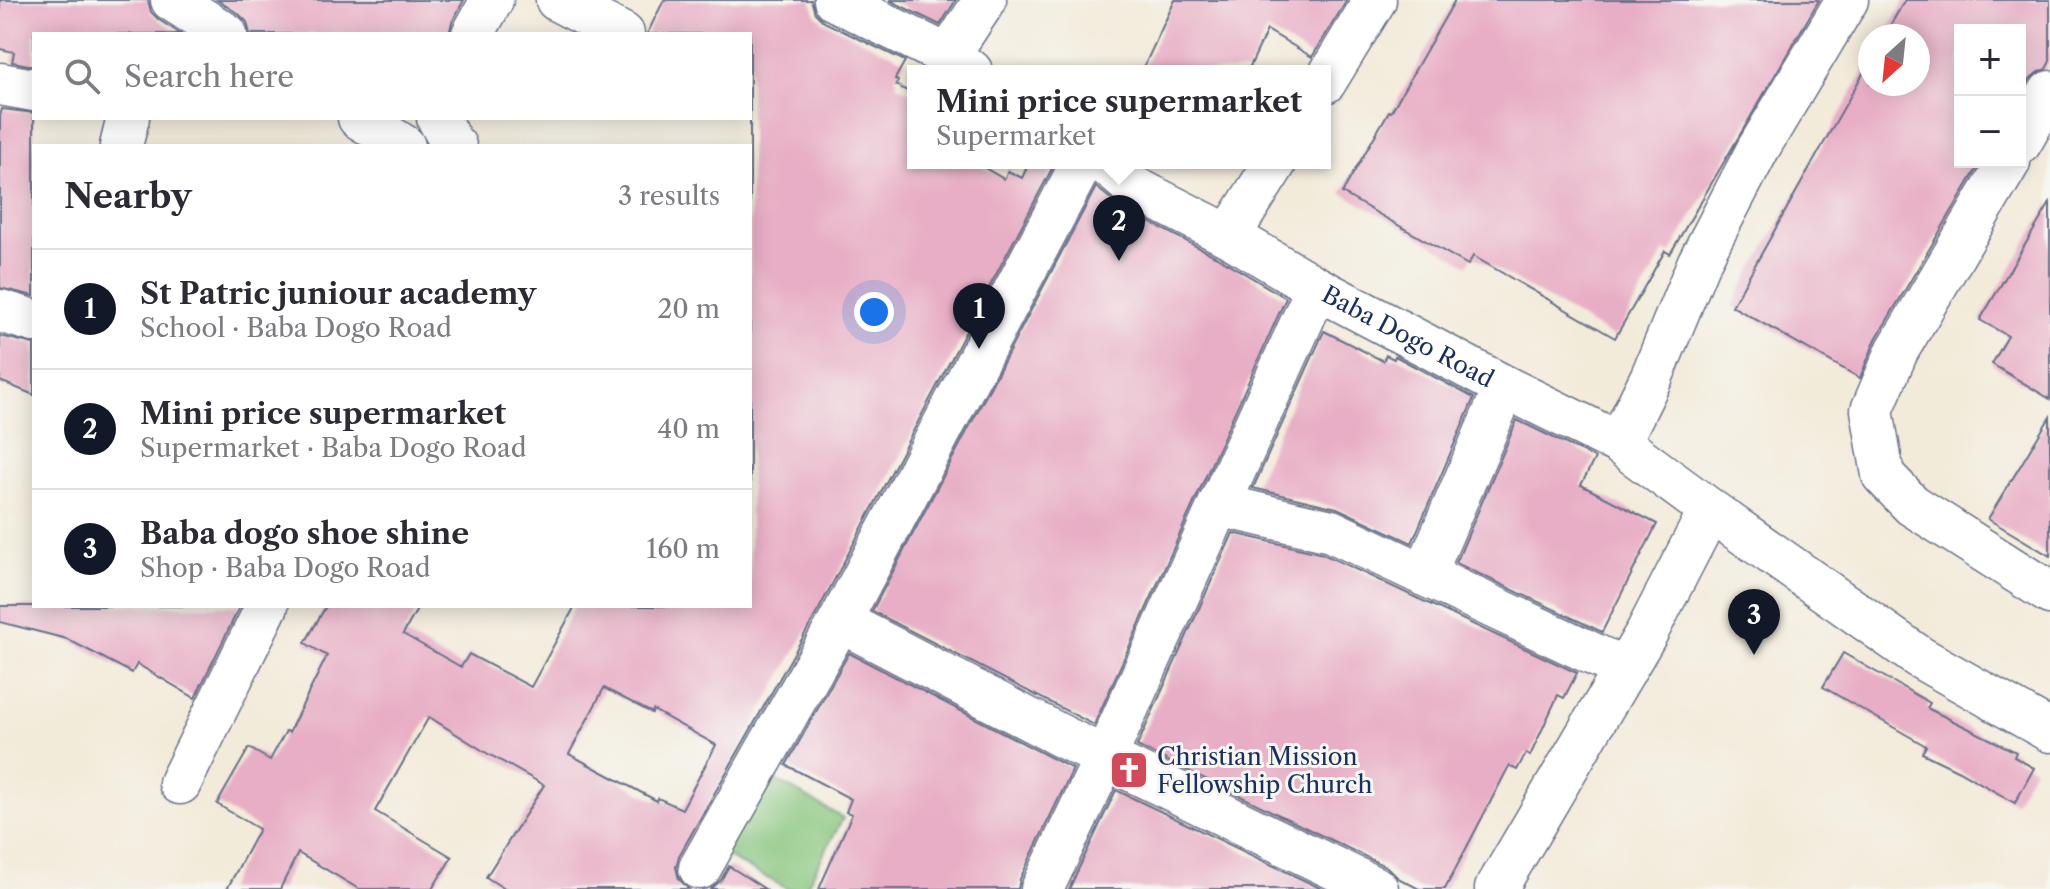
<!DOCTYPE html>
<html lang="en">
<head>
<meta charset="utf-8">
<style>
	body { margin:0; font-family:"Libre Caslon Text",serif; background:#f7f7f7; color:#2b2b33 }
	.controls { position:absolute; right:24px; top:24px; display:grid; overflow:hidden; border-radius:0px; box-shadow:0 4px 20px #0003 }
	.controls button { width:72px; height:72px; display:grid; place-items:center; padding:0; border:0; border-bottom:2px solid #e1e1e2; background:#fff; color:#2b2b33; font:40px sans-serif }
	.compass { position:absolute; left:1858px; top:24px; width:72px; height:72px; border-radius:50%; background:#fff; box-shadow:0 4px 20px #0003; rotate:207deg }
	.you { position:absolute; left:874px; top:312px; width:28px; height:28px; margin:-20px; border:6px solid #fff; border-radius:50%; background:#1a73e8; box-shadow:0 0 0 12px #1a73e833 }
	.badge { display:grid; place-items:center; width:52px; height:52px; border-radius:50%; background:#111827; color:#fff; font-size:26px; font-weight:700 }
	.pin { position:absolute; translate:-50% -66px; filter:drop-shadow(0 2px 4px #0008) }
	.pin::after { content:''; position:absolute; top:42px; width:28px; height:24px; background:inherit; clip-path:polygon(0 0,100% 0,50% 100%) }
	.popup { position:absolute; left:907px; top:65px; width:424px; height:104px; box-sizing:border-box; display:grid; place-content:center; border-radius:0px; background:#fff; filter:drop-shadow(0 2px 6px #0005); font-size:26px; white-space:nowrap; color:#7c7c81 }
	.popup b { font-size:30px; color:#2b2b33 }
	.popup::after { content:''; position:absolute; left:50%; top:100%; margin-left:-16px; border:16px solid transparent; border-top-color:#fff }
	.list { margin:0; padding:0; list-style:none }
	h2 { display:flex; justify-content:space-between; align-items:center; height:104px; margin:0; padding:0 32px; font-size:34px }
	h2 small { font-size:26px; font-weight:400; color:#7c7c81 }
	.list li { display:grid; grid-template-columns:52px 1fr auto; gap:24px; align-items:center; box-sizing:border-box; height:120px; padding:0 32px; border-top:2px solid #e1e1e2 }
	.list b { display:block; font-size:30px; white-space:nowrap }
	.list p { margin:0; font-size:26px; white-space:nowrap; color:#7c7c81 }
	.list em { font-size:26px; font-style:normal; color:#7c7c81 }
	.icon { flex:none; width:44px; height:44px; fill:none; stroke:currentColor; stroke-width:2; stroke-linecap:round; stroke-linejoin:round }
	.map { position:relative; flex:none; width:2050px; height:889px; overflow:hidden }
	.search { position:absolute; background:#fff; box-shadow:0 4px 20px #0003; left:32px; top:32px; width:720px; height:88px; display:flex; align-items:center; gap:20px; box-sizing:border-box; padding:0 28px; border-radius:0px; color:#7c7c81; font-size:30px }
	.panel { position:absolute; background:#fff; box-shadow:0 4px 20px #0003; left:32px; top:144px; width:720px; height:464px; border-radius:0px }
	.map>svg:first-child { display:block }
	.pitch { fill:#87c57c; stroke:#517a6d; stroke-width:2 }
	.building { fill:#e8aec5; fill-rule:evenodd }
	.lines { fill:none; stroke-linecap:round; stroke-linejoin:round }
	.minor-casing { stroke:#677189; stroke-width:45 }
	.minor { stroke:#fff; stroke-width:42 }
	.labels { text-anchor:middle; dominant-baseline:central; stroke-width:6; stroke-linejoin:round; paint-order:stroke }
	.street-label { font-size:24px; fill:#1b2f5e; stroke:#f6f6f2 }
	.poi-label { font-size:24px; fill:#1b2f5e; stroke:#f6f6f2; text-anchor:start }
</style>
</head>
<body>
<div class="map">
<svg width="2050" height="889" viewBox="0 0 2050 889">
	<rect width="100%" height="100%" fill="#f6f6f2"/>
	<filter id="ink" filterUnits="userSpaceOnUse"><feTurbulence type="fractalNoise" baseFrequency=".0125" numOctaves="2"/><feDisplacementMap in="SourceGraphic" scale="16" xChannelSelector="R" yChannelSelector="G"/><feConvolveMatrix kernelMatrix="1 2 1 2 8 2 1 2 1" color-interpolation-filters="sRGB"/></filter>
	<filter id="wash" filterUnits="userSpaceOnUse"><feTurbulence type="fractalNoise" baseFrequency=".006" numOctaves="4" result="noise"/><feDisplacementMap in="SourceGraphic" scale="32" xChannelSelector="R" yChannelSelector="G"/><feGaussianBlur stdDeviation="1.8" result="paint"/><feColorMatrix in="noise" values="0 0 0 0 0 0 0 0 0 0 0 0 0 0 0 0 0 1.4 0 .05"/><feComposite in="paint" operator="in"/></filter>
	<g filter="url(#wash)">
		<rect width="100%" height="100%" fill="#f3ebda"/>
		<path class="pitch" d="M 765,774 L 843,818 L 805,889 L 788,889 L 720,853 Z"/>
		<g id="blocks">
			<g class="building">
				<path d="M 0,0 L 148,0 L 151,12 L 159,20 L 181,34 L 34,34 L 34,66 L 12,62 L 14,52 L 0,49 Z"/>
				<path d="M 217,0 L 464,0 L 452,22 L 449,34 L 250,34 L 247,22 L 239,14 Z"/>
				<path d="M 664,0 L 811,0 L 815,13 L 824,22 L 905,61 L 895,79 L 898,81 L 896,85 L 913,94 L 913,163 L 976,163 L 1004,179 L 1008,171 L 1022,178 L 1029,163 L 1055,163 L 819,609 L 679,856 L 676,867 L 679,879 L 689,889 L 505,889 L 486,877 L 544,785 L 485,752 L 429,717 L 375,811 L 452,857 L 432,889 L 359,889 L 298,853 L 280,889 L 227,889 L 259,829 L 217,804 L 249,748 L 270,760 L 286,731 L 289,732 L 327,656 L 305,643 L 326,606 L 419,606 L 403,634 L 461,667 L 469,654 L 531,687 L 575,606 L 750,606 L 750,34 L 647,34 ZM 604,688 L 652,713 L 653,710 L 716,745 L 682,809 L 658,798 L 657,801 L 569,754 Z"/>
				<path d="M 889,0 L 956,0 L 940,25 Z"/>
				<path d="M 1175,0 L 1347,0 L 1312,57 L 1267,30 L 1248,71 L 1142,71 Z"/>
				<path d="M 1455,0 L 1819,0 L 1670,254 L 1665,251 L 1615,338 L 1473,256 L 1468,265 L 1342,193 L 1389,111 L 1391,112 Z"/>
				<path d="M 1905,0 L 2050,0 L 2050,61 L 2046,69 L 2038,72 L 2030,79 L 2020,96 L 2020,30 L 1960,30 L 1960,162 L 1981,162 L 1876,339 L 1860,378 L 1732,306 L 1870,61 L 1870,84 L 1918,84 L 1918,36 L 1884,36 Z"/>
				<path d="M 2,109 L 34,113 L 34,296 L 0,288 L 0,116 Z"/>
				<path d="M 1096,187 L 1122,208 L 1217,257 L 1286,298 L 1094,725 L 872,611 Z"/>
				<path d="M 2050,203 L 2050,399 L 1992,364 L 2008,336 L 1980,320 Z"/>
				<path d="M 1324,331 L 1383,361 L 1386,355 L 1394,359 L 1395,356 L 1474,398 L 1412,543 L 1337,508 L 1253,488 Z"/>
				<path d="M 0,336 L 34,344 L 34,395 L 0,381 Z"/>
				<path d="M 2050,417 L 2050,556 L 1988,519 Z"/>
				<path d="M 1517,420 L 1595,458 L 1581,485 L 1657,524 L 1602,632 L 1456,563 Z"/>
				<path d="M 1233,533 L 1323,554 L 1577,673 L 1564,698 L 1558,695 L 1530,756 L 1526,753 L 1517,770 L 1509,766 L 1445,889 L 1419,889 L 1398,878 L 1387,867 L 1137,746 Z"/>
				<path d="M 0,606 L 240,606 L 195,698 L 137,664 L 132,673 L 67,639 L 0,622 Z"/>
				<path d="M 849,653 L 1073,769 L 1020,879 L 1018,889 L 819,889 L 852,814 L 846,812 L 851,799 L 786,765 Z"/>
				<path d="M 1843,653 L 1930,703 L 1927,708 L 2016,752 L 2014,757 L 2034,768 L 2015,803 L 1959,771 L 1922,753 L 1926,746 L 1823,687 Z"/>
				<path d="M 1116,790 L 1322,889 L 1069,889 Z"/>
				<path d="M 729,866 L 765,889 L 711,889 L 721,880 Z"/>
			</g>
		</g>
	</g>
	<g filter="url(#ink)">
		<use href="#blocks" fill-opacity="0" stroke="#677189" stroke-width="2"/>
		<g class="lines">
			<g class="minor-casing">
				<g id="minor">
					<path d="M 172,0 L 226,34"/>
					<path d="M 557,0 L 623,34"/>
					<path d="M 835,0 L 948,56 L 971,71"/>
					<path d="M 473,34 L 492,0"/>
					<path d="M 948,56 L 985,0"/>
					<path d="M 1325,82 L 1375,0"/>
					<path d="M 0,84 L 34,90"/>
					<path d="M 359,118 L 404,146"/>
					<path d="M 438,118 L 452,144 L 455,146"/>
					<path d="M 2020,143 L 2050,92"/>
					<path d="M 121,146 L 128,118"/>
					<path d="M 2009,162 L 1897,351 L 1872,410 L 1883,475 L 1912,505 L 2050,593"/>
					<path id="s1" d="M 1105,163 L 1133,187 L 1229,236 L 1317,288 L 1505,387 L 1619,443 L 1710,510 L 1919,657 L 2050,731"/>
					<path d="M 1229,236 L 1275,163"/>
					<path d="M 0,311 L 34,321"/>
					<path d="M 1619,443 L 1652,376 L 1698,264 L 1758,149 L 1847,0"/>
					<path d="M 1219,505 L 1331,531 L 1625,669"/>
					<path d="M 1425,574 L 1505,387"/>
					<path d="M 840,621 L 1063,737 L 1377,889"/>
					<path d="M 180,783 L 267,606"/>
					<path d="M 700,868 L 840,621 L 1082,163"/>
					<path d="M 1042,889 L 1105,758 L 1317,288"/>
					<path d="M 1496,889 L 1647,632 L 1710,510"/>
				</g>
			</g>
			<use href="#minor" class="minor"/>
		</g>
	</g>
	<defs>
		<g id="church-square" transform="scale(2)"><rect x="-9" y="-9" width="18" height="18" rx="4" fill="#d1495b" stroke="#f6f6f2"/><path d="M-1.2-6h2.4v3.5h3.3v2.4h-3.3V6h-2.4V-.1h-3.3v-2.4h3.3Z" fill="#fff"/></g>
	</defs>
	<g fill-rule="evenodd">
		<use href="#church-square" x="1129" y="770"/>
	</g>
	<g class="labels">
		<g class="street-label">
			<text stroke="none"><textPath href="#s1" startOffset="350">Baba Dogo Road</textPath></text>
		</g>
		<g class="poi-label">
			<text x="1157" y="756">Christian Mission<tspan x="1157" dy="28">Fellowship Church</tspan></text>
		</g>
	</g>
</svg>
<div class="controls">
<button>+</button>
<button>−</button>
</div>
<svg class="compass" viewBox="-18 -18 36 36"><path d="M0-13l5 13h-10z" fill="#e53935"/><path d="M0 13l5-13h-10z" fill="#7c7c81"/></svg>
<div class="you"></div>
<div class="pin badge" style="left:979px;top:349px">1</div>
<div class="pin badge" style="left:1119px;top:261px">2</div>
<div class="popup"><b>Mini price supermarket</b>Supermarket</div>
<div class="pin badge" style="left:1754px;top:655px">3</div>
<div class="search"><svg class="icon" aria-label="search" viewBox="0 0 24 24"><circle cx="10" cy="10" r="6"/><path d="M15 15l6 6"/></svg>Search here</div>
<section class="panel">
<h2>Nearby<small>3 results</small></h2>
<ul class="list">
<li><span class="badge">1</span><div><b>St Patric juniour academy</b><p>School · Baba Dogo Road</p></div><em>20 m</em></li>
<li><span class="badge">2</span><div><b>Mini price supermarket</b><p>Supermarket · Baba Dogo Road</p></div><em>40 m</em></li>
<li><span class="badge">3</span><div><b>Baba dogo shoe shine</b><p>Shop · Baba Dogo Road</p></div><em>160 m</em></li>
</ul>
</section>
</div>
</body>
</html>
